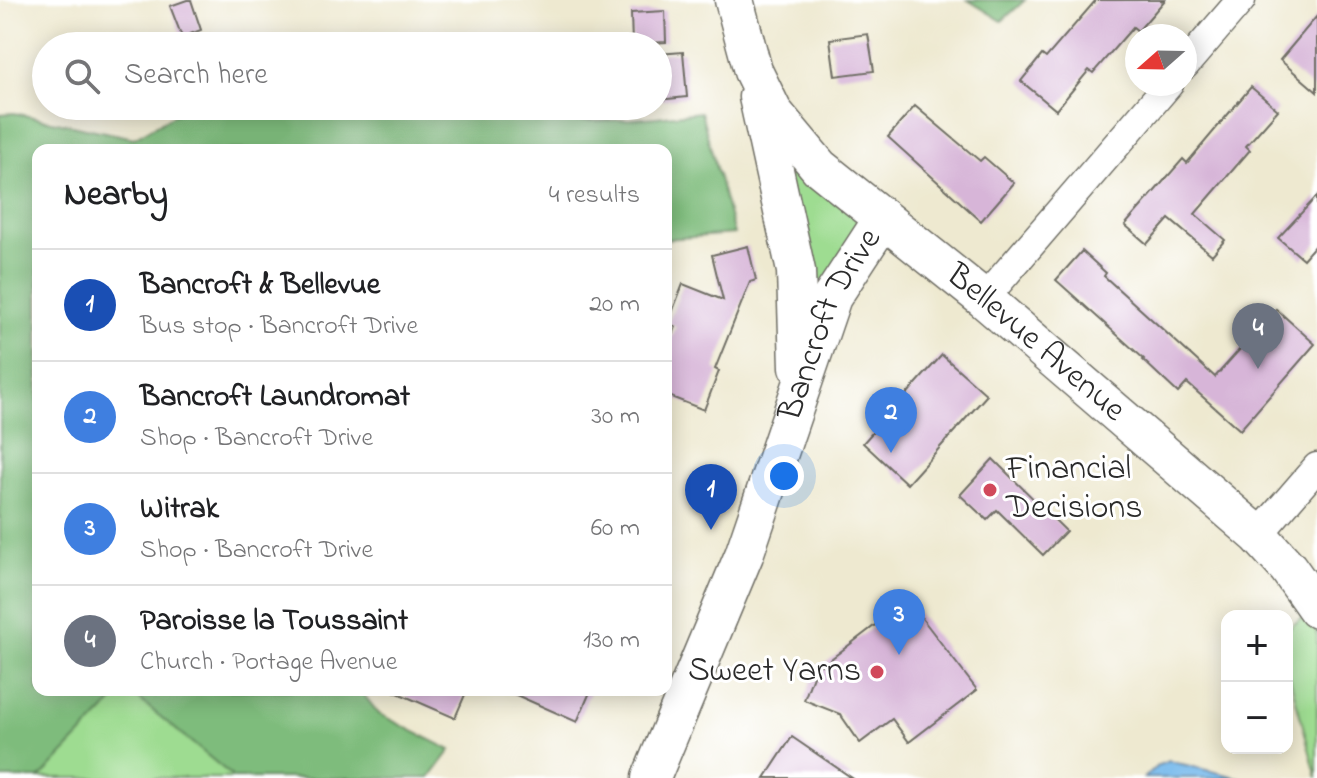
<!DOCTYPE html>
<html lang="en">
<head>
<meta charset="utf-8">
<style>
	body { margin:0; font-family:"Indie Flower",sans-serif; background:#f2f2f2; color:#202124 }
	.controls { position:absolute; right:24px; bottom:24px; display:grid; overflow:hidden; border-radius:16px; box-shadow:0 4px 20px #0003 }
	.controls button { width:72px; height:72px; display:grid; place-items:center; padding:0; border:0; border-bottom:2px solid #e0e0e0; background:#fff; color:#202124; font:40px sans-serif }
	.compass { position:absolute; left:1125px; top:24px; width:72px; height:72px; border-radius:50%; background:#fff; box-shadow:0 4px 20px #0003; rotate:250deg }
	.you { position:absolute; left:784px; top:476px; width:28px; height:28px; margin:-20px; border:6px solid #fff; border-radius:50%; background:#1a73e8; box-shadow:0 0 0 12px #1a73e833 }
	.badge { display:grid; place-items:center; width:52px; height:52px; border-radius:50%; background:#ea580c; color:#fff; font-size:26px; font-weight:700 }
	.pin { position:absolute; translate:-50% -66px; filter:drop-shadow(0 2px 4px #0008) }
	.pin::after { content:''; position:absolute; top:42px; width:28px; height:24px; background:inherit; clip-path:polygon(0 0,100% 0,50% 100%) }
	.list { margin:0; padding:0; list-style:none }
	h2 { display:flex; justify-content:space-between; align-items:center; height:104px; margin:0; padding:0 32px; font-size:34px }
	h2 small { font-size:26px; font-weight:400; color:#757577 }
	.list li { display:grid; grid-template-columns:52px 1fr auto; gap:24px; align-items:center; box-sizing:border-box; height:112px; padding:0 32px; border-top:2px solid #e0e0e0 }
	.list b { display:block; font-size:30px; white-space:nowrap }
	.list p { margin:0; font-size:26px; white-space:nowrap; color:#757577 }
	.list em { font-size:26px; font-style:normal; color:#757577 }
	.icon { flex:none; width:44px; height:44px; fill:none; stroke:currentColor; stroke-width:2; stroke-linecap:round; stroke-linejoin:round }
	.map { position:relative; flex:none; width:1317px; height:778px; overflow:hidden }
	.search { position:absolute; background:#fff; box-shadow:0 4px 20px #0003; left:32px; top:32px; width:640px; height:88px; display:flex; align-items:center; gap:20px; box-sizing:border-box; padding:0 28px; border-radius:44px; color:#757577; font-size:30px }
	.panel { position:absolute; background:#fff; box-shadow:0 4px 20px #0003; left:32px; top:144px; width:640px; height:552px; border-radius:16px }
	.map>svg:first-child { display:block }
	.green { fill:#9edc91; stroke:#64845e; stroke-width:2 }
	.forest { fill:#7ebc7b; stroke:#547453; stroke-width:2 }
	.water { fill:#76b9ec; stroke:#50728c; stroke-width:2 }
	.building { fill:#d7b5d8 }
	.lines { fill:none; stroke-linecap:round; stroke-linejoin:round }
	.street-casing { stroke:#6f6e65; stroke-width:31 }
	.secondary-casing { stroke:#6f6e65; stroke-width:41 }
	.street { stroke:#fff; stroke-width:28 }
	.secondary { stroke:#fff; stroke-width:38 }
	.poi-dot { fill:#d1495b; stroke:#fff; stroke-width:3 }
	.labels { text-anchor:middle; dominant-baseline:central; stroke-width:6; stroke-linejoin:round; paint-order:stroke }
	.street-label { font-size:34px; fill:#2b2b2b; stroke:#fff }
	.poi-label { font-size:34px; fill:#2b2b2b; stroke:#fff; text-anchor:start }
</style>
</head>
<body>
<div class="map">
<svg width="1317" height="778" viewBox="0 0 1317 778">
	<rect width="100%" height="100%" fill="#fff"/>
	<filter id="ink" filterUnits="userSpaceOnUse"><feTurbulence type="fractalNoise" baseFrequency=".0125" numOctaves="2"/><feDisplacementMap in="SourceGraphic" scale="16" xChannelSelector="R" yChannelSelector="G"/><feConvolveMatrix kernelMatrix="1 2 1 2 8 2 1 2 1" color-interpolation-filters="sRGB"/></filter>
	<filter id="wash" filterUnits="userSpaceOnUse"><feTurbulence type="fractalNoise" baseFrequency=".006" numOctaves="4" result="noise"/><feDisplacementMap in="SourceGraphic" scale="32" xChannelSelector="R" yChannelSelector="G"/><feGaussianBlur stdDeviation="1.8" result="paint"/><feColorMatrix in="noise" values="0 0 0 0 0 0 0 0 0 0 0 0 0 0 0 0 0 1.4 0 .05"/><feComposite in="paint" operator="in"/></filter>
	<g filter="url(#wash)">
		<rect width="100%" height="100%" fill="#eee9d0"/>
		<g class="green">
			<path d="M 772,113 L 880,219 L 797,387 Z"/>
			<path d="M 38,150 L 38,690 L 277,690 L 310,778 L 0,778 L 0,156 Z"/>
			<path d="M 1313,608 L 1317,613 L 1317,778 L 1287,667 L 1287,630 Z"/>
		</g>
		<g class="forest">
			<path d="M 968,0 L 1025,0 L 1002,21 Z"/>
			<path d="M 189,106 L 521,106 C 551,133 661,116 701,112 L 734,234 L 666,239 L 666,150 L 38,150 L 38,690 L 124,690 L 40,778 L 0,778 L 0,114 L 14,113 L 134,138 Z"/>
			<path d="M 128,690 L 360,690 L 379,714 L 451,750 L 430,778 L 231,778 L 231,775 Z"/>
		</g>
		<path class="water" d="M 1169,761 L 1241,778 L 1144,778 L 1158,765 Z"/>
		<g id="blocks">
			<g class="building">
				<path d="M 187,0 L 191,0 L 201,30 L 182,37 L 170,6 Z"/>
				<path d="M 1096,0 L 1165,0 L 1138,31 L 1133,27 L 1093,73 L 1089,70 L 1056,110 L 1021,81 L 1042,55 L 1046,58 Z"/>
				<path d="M 665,11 L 666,42 L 632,44 L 631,13 Z"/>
				<path d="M 1317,16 L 1317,92 L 1280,60 Z"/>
				<path d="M 868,34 L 874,71 L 835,76 L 830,39 Z"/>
				<path d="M 683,52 L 687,97 L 658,100 L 658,54 Z"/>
				<path d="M 1251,87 L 1278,110 L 1246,146 L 1250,150 L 1195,214 L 1225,240 L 1212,255 L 1169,219 L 1147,244 L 1125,225 L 1183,159 L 1187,163 Z"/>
				<path d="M 915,106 L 980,161 L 984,157 L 1014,183 L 981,221 L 888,137 Z"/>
				<path d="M 1317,196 L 1317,243 L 1303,259 L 1278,238 Z"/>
				<path d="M 748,246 L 756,280 L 750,282 L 715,369 L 719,371 L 704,410 L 666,395 L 666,352 L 676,327 L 668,323 L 683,284 L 723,300 L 712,255 Z"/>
				<path d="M 1082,251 L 1106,273 L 1104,276 L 1215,377 L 1276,309 L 1315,344 L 1240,430 L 1187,383 L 1178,393 L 1143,360 L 1144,359 L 1056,280 Z"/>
				<path d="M 942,355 L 987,395 L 907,484 L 863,443 Z"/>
				<path d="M 993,459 L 1066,531 L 1043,555 L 997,510 L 987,520 L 960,495 Z"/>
				<path d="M 908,600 L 977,690 L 909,742 L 892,719 L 860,743 L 840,714 L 804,700 L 817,665 L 823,665 Z"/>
				<path d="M 391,690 L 467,690 L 455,718 Z"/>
				<path d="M 505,690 L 591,690 L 577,722 Z"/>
				<path d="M 792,737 L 852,778 L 765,778 Z"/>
			</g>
		</g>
	</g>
	<g filter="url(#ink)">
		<use href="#blocks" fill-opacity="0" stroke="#6f6e65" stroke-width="2"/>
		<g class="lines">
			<g class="street-casing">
				<g id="street">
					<path d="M 1185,65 L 1241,0"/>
					<path d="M 984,299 L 1169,84"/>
					<path d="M 1258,535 L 1317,467"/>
				</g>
			</g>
			<g class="secondary-casing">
				<g id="secondary">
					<path id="s1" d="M 734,0 L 753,71 L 773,112 L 819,167 L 984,299 L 1258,535 L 1288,568 L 1317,609"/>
					<path d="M 758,97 L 796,271 L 799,367"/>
					<path id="s2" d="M 651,778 L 744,555 L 832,297 L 883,219"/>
				</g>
			</g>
			<use href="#street" class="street"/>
			<use href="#secondary" class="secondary"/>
		</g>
	</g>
	<g class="poi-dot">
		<circle cx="990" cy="490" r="8"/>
		<circle cx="877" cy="672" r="8"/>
	</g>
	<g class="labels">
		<g class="street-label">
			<text stroke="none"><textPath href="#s2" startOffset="488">Bancroft Drive</textPath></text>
			<text stroke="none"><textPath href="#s1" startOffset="470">Bellevue Avenue</textPath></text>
		</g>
		<g class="poi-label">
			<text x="1006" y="470">Financial<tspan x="1006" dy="39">Decisions</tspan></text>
			<text x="861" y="672" text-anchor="end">Sweet Yarns</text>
		</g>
	</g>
</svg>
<div class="controls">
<button>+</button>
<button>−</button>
</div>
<svg class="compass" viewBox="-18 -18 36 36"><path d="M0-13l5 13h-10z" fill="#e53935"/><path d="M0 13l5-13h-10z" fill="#757577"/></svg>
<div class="you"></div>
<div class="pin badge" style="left:711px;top:530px;background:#1a4fb4">1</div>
<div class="pin badge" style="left:891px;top:453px;background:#3f7fe0">2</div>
<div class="pin badge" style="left:899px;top:655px;background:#3f7fe0">3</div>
<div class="pin badge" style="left:1258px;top:369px;background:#6b7280">4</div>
<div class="search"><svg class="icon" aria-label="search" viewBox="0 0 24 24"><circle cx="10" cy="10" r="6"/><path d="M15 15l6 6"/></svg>Search here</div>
<section class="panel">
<h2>Nearby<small>4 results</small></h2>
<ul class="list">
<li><span class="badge" style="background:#1a4fb4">1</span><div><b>Bancroft &amp; Bellevue</b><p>Bus stop · Bancroft Drive</p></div><em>20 m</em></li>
<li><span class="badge" style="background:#3f7fe0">2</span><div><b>Bancroft Laundromat</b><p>Shop · Bancroft Drive</p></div><em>30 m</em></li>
<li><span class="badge" style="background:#3f7fe0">3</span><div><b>Witrak</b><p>Shop · Bancroft Drive</p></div><em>60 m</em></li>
<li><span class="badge" style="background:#6b7280">4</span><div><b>Paroisse la Toussaint</b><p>Church · Portage Avenue</p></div><em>130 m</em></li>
</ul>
</section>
</div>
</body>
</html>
